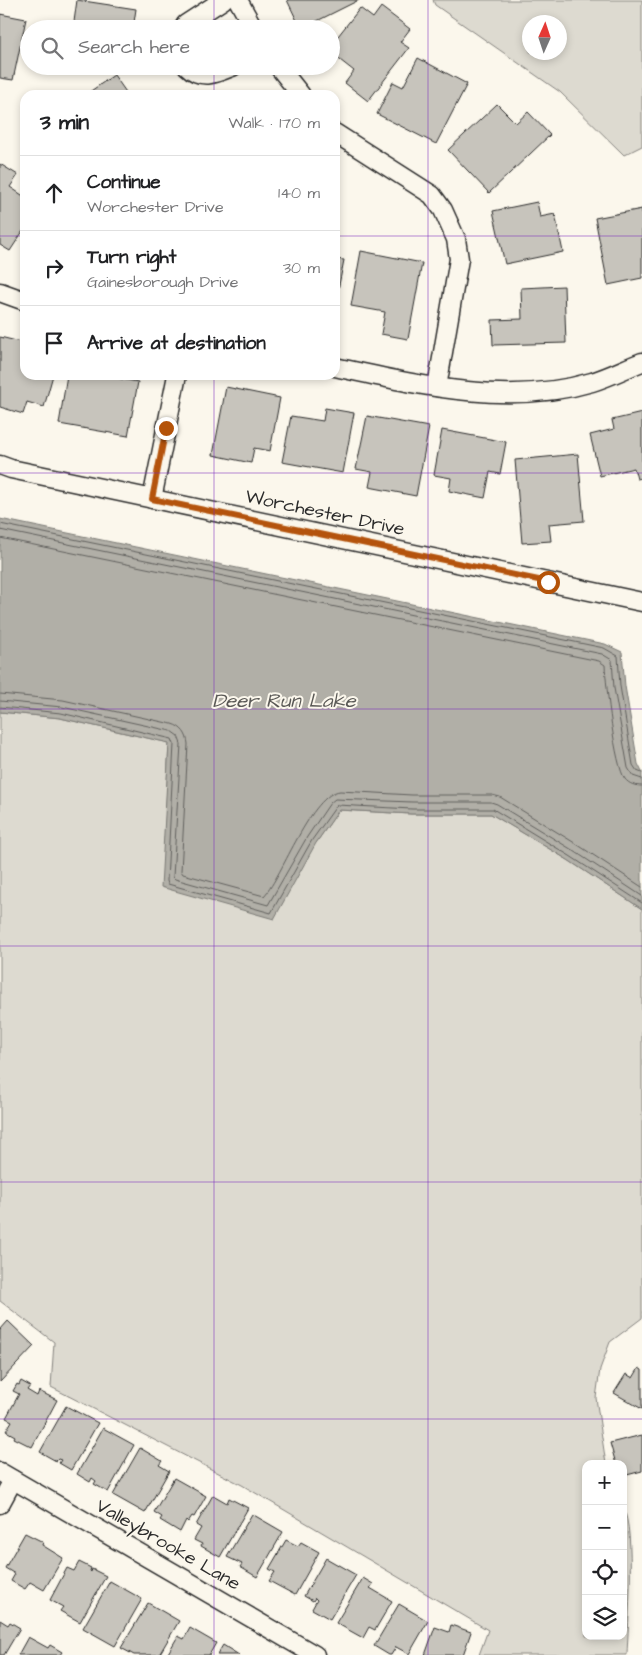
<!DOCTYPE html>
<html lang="en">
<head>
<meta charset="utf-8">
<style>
	body { margin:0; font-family:"Architects Daughter",sans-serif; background:#f2f2f2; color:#202124 }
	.controls { position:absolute; right:15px; bottom:15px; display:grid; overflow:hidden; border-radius:10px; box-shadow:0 2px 8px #0003 }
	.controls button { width:45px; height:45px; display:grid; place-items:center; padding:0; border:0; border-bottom:1px solid #e0e0e0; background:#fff; color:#202124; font:25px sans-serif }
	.compass { position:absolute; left:522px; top:15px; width:45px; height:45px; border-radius:50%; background:#fff; box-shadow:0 2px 8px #0003; rotate:3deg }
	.stop { position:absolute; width:15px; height:15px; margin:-11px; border:4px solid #b45309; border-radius:50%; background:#fff }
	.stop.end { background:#b45309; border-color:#fff; box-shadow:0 1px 5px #0008 }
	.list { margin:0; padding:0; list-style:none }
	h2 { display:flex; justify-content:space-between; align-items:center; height:65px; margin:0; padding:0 20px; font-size:21px }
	h2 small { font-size:16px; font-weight:400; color:#757577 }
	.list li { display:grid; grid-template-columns:32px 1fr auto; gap:15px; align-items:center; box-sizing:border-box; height:75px; padding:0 20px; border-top:1px solid #e0e0e0 }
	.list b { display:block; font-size:19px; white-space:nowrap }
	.list p { margin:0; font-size:16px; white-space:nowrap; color:#757577 }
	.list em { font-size:16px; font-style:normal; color:#757577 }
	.icon { flex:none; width:28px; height:28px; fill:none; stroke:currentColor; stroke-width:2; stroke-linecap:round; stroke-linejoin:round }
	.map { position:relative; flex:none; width:642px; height:1655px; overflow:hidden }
	.search { position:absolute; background:#fff; box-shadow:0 2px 8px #0003; left:20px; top:20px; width:320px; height:55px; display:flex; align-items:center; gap:12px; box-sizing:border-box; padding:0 18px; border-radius:28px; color:#757577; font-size:19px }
	.panel { position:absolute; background:#fff; box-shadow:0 2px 8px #0003; left:20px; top:90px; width:320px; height:290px; border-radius:15px }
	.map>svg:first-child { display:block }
	.green { fill:#dddad0; stroke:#84827e; fill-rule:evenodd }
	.water { fill:#b1afa7; stroke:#7b7a75 }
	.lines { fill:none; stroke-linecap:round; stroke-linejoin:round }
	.shore { stroke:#61605d; stroke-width:1 }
	.building { fill:#c7c4bc; stroke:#2b2b2b }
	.minor-casing { stroke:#2b2b2b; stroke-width:21 }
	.minor { stroke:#fbf7ec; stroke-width:18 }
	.route { stroke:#b45309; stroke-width:6 }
	.grid { fill:none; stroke:#7b2cbf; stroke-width:1; stroke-opacity:0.55 }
	.labels { text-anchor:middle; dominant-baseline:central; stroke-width:4; stroke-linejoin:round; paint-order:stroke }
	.street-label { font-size:19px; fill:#2b2b2b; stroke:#fbf7ec }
	.water-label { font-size:20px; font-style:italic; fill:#5a5956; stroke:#fbf7ec }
</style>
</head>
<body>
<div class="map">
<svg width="642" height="1655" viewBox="0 0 642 1655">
	<rect width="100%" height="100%" fill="#fbf7ec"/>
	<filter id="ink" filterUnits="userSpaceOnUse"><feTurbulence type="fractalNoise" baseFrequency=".02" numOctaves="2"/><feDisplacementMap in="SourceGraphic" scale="10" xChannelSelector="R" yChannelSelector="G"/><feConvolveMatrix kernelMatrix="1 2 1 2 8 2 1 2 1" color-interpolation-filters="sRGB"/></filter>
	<g filter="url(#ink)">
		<g class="green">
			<path d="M 433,0 L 642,0 L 642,146 L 624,155 L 560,92 L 435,5 ZM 530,22 L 560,22 L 560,52 L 530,52 Z"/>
			<path d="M 0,712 L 60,718 L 169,743 L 162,887 L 316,843 L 339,810 L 411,814 L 491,814 L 568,860 L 642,909 L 642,1318 L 610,1342 L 600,1369 L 596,1398 L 606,1464 L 586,1464 L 586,1636 L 623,1636 L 623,1508 C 636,1531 628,1625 627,1655 L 479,1655 L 488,1630 L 242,1485 L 51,1387 L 54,1342 L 0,1301 Z"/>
		</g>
		<path class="water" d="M 0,519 L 605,644 L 622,652 L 625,686 L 638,764 L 642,772 L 642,909 L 568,860 L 491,814 L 411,814 L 339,810 L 316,843 L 274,919 L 161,887 L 169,743 L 60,718 L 0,712 Z"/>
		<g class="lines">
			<g class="shore">
				<path d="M 0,524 L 604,648 L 618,656 L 620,686 L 633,765 L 637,771 L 642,773"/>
				<path d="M 0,530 L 602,654 L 612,660 L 614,688 L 628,768 L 633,776 L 642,779"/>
				<path d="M 0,538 L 599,661 L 605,665 C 606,685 615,766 625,779 C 629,784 635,786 642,786"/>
				<path d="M 0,694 L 63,700 L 172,724 C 182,727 187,734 188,744 L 181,871 L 183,874 L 264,896 C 283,875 311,794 340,791 L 412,795 L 492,795 L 500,797 L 578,845 L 642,887"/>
				<path d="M 0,701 L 62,707 L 171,731 L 178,736 L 181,744 L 173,877 L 175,879 L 268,905 L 307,837 L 330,803 L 335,799 L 412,802 L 491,802 L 497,804 L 574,851 L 642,896"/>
				<path d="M 0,707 L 61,713 L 172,739 L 174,744 L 167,881 L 168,884 L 271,913 L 312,840 L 337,805 L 412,809 L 493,809 L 570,856 L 642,903"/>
			</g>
		</g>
		<g class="building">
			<path d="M 77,0 L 136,9 L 133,29 L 73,29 Z"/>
			<path d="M 287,0 L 359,0 L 301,29 Z"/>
			<path d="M 381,7 L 410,29 L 400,42 L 409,48 L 368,101 L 345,83 L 354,71 L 331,53 L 331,45 L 360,8 L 373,18 Z"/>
			<path d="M 0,14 L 26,19 L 13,80 L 0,78 Z"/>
			<path d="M 418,58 L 467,84 L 436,144 L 377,114 L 393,82 L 403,87 Z"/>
			<path d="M 114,75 L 128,95 L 85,95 Z"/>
			<path d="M 497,104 L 516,123 L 528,112 L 550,135 L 489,193 L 448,150 Z"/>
			<path d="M 0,164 L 18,175 L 10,187 L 25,197 L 25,228 L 10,251 L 0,245 Z"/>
			<path d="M 537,202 L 540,217 L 555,214 L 563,252 L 505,264 L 493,211 Z"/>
			<path d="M 642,209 L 642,278 L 608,285 L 595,218 Z"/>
			<path d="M 361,251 L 422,263 L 408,339 L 381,334 L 385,312 L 351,306 Z"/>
			<path d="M 335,259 L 344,260 L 335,305 Z"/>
			<path d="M 564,286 L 566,343 L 493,345 L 492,320 L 522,319 L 521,288 Z"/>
			<path d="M 0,337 L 25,343 L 25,375 L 53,375 L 44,407 L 27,402 L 23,414 L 0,407 Z"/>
			<path d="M 67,375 L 100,375 L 138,382 L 128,436 L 59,424 Z"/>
			<path d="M 226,387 L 280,398 L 270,451 L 254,448 L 251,463 L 213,455 Z"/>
			<path d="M 325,408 L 354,413 L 343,473 L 282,462 L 291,416 L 323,421 Z"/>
			<path d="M 642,413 L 642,478 L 637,479 L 634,468 L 600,476 L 590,435 L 614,429 L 612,420 Z"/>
			<path d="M 367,416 L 429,427 L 416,496 L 369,487 L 372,472 L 356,469 Z"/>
			<path d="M 442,430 L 506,442 L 500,474 L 490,472 L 485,498 L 449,491 L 451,478 L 434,475 Z"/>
			<path d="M 578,454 L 584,521 L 549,524 L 551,541 L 522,543 L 515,460 Z"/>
			<path d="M 8,1321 L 34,1346 L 0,1382 L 0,1330 Z"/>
			<path d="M 639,1368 L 642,1370 L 642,1409 L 614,1393 L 626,1374 L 633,1378 Z"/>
			<path d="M 21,1381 L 30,1386 L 27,1390 L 37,1396 L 39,1391 L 57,1400 L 32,1447 L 14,1438 L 15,1436 L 6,1431 L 12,1421 L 6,1418 L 19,1394 L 13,1391 L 17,1384 L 19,1385 Z"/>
			<path d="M 66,1406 L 98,1423 L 71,1470 L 59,1463 L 61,1460 L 58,1459 L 56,1461 L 40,1452 Z"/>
			<path d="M 103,1428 L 134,1445 L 108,1492 L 94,1484 L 96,1481 L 92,1478 L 90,1482 L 77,1474 Z"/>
			<path d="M 642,1435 L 642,1471 L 623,1476 L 623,1464 L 616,1464 L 610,1443 Z"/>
			<path d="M 140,1448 L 162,1461 L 159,1465 L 169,1471 L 145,1513 L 113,1495 Z"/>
			<path d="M 174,1478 L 206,1496 L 194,1517 L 192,1516 L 188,1522 L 186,1520 L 180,1532 L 160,1520 L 162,1517 L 154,1512 Z"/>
			<path d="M 213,1495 L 227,1503 L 229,1498 L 248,1508 L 220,1557 L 201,1546 L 202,1544 L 194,1540 L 201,1528 L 196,1525 Z"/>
			<path d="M 252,1514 L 283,1532 L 257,1577 L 240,1567 L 242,1564 L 227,1557 Z"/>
			<path d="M 25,1533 L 43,1542 L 42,1545 L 63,1558 L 44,1590 L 30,1582 L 25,1589 L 11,1581 L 15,1574 L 5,1568 Z"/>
			<path d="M 286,1540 L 298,1546 L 301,1542 L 319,1552 L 295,1595 L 269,1581 L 275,1572 L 269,1569 Z"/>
			<path d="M 326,1558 L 356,1575 L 330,1619 L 312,1609 L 317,1600 L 315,1598 L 313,1601 L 304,1596 Z"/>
			<path d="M 79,1562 L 91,1568 L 90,1571 L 91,1572 L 92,1569 L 106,1576 L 80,1622 L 60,1611 L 63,1607 L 50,1600 L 67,1568 L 74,1571 Z"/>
			<path d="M 363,1578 L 373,1584 L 370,1588 L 392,1601 L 375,1630 L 369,1627 L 363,1638 L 336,1623 Z"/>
			<path d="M 110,1581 L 142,1599 L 115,1646 L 83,1628 Z"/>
			<path d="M 148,1603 L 179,1621 L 159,1655 L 134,1655 L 121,1648 Z"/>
			<path d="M 399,1604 L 428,1621 L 409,1654 L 396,1647 L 391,1655 L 389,1655 L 374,1646 Z"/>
			<path d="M 0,1620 L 8,1625 L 10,1622 L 20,1628 L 4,1655 L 0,1655 Z"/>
			<path d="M 451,1625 L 471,1632 L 463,1655 L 425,1655 L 435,1627 L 449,1632 Z"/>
			<path d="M 190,1628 L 216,1643 L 209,1655 L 167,1655 L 178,1636 L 184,1639 Z"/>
			<path d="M 28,1637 L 48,1648 L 50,1645 L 62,1652 L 60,1655 L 18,1655 Z"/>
			<path d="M 223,1645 L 239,1655 L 217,1655 Z"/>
		</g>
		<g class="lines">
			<g class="minor-casing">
				<g id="minor">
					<path d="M 238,0 L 254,29"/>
					<path d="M 183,29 L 186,24 L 223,0"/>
					<path d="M 187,66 C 202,81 217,73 234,66"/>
					<path d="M 278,66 L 301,95"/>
					<path d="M 335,133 L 432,195 L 443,210 L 456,239 L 459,259 L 437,387"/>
					<path d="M 0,292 L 25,301"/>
					<path d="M 335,367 C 418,385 508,407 592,382 C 609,377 626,368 642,362"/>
					<path d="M 0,465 L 11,469 L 642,602"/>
					<path d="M 152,499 L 177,375"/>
					<path d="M 0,1472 L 315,1655"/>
					<path d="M 0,1504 L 13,1480"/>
				</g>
			</g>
			<use href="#minor" class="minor"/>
		</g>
	</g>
	<g class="lines" filter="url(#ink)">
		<path class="route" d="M 166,428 L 152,499 L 548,582"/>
	</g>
	<path class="grid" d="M 214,0 L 214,29M 428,0 L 428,1655M 214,66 L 214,95M 0,236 L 25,236M 335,236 L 642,236M 214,375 L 214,1655M 0,473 L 642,473M 0,709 L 642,709M 0,946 L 642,946M 0,1182 L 642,1182M 0,1419 L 642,1419"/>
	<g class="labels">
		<g class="street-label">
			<text transform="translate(325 513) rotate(12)">Worchester Drive</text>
			<text transform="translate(168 1545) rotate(30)">Valleybrooke Lane</text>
		</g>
		<g class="water-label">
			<text x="284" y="701">Deer Run Lake</text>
		</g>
	</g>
</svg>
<div class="controls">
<button>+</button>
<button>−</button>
<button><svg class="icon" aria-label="locate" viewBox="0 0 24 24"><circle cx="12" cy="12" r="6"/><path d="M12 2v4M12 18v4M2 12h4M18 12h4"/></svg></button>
<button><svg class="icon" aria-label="layers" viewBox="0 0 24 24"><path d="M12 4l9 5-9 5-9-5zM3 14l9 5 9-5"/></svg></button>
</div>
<svg class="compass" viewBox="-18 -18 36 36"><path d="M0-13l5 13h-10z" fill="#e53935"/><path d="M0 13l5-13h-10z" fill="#757577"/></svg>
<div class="stop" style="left:548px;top:582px"></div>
<div class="stop end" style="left:166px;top:428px"></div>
<div class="search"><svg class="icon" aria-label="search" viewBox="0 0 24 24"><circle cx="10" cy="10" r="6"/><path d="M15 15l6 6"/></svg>Search here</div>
<section class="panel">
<h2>3 min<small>Walk · 170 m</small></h2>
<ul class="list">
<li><svg class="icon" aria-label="ahead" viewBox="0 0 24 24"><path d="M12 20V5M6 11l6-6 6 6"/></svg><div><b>Continue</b><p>Worchester Drive</p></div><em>140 m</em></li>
<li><svg class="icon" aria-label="right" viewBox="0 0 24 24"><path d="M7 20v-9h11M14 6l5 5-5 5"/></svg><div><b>Turn right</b><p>Gainesborough Drive</p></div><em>30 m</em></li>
<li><svg class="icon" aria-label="arrive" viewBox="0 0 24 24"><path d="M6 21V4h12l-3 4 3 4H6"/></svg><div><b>Arrive at destination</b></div></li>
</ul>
</section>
</div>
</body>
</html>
